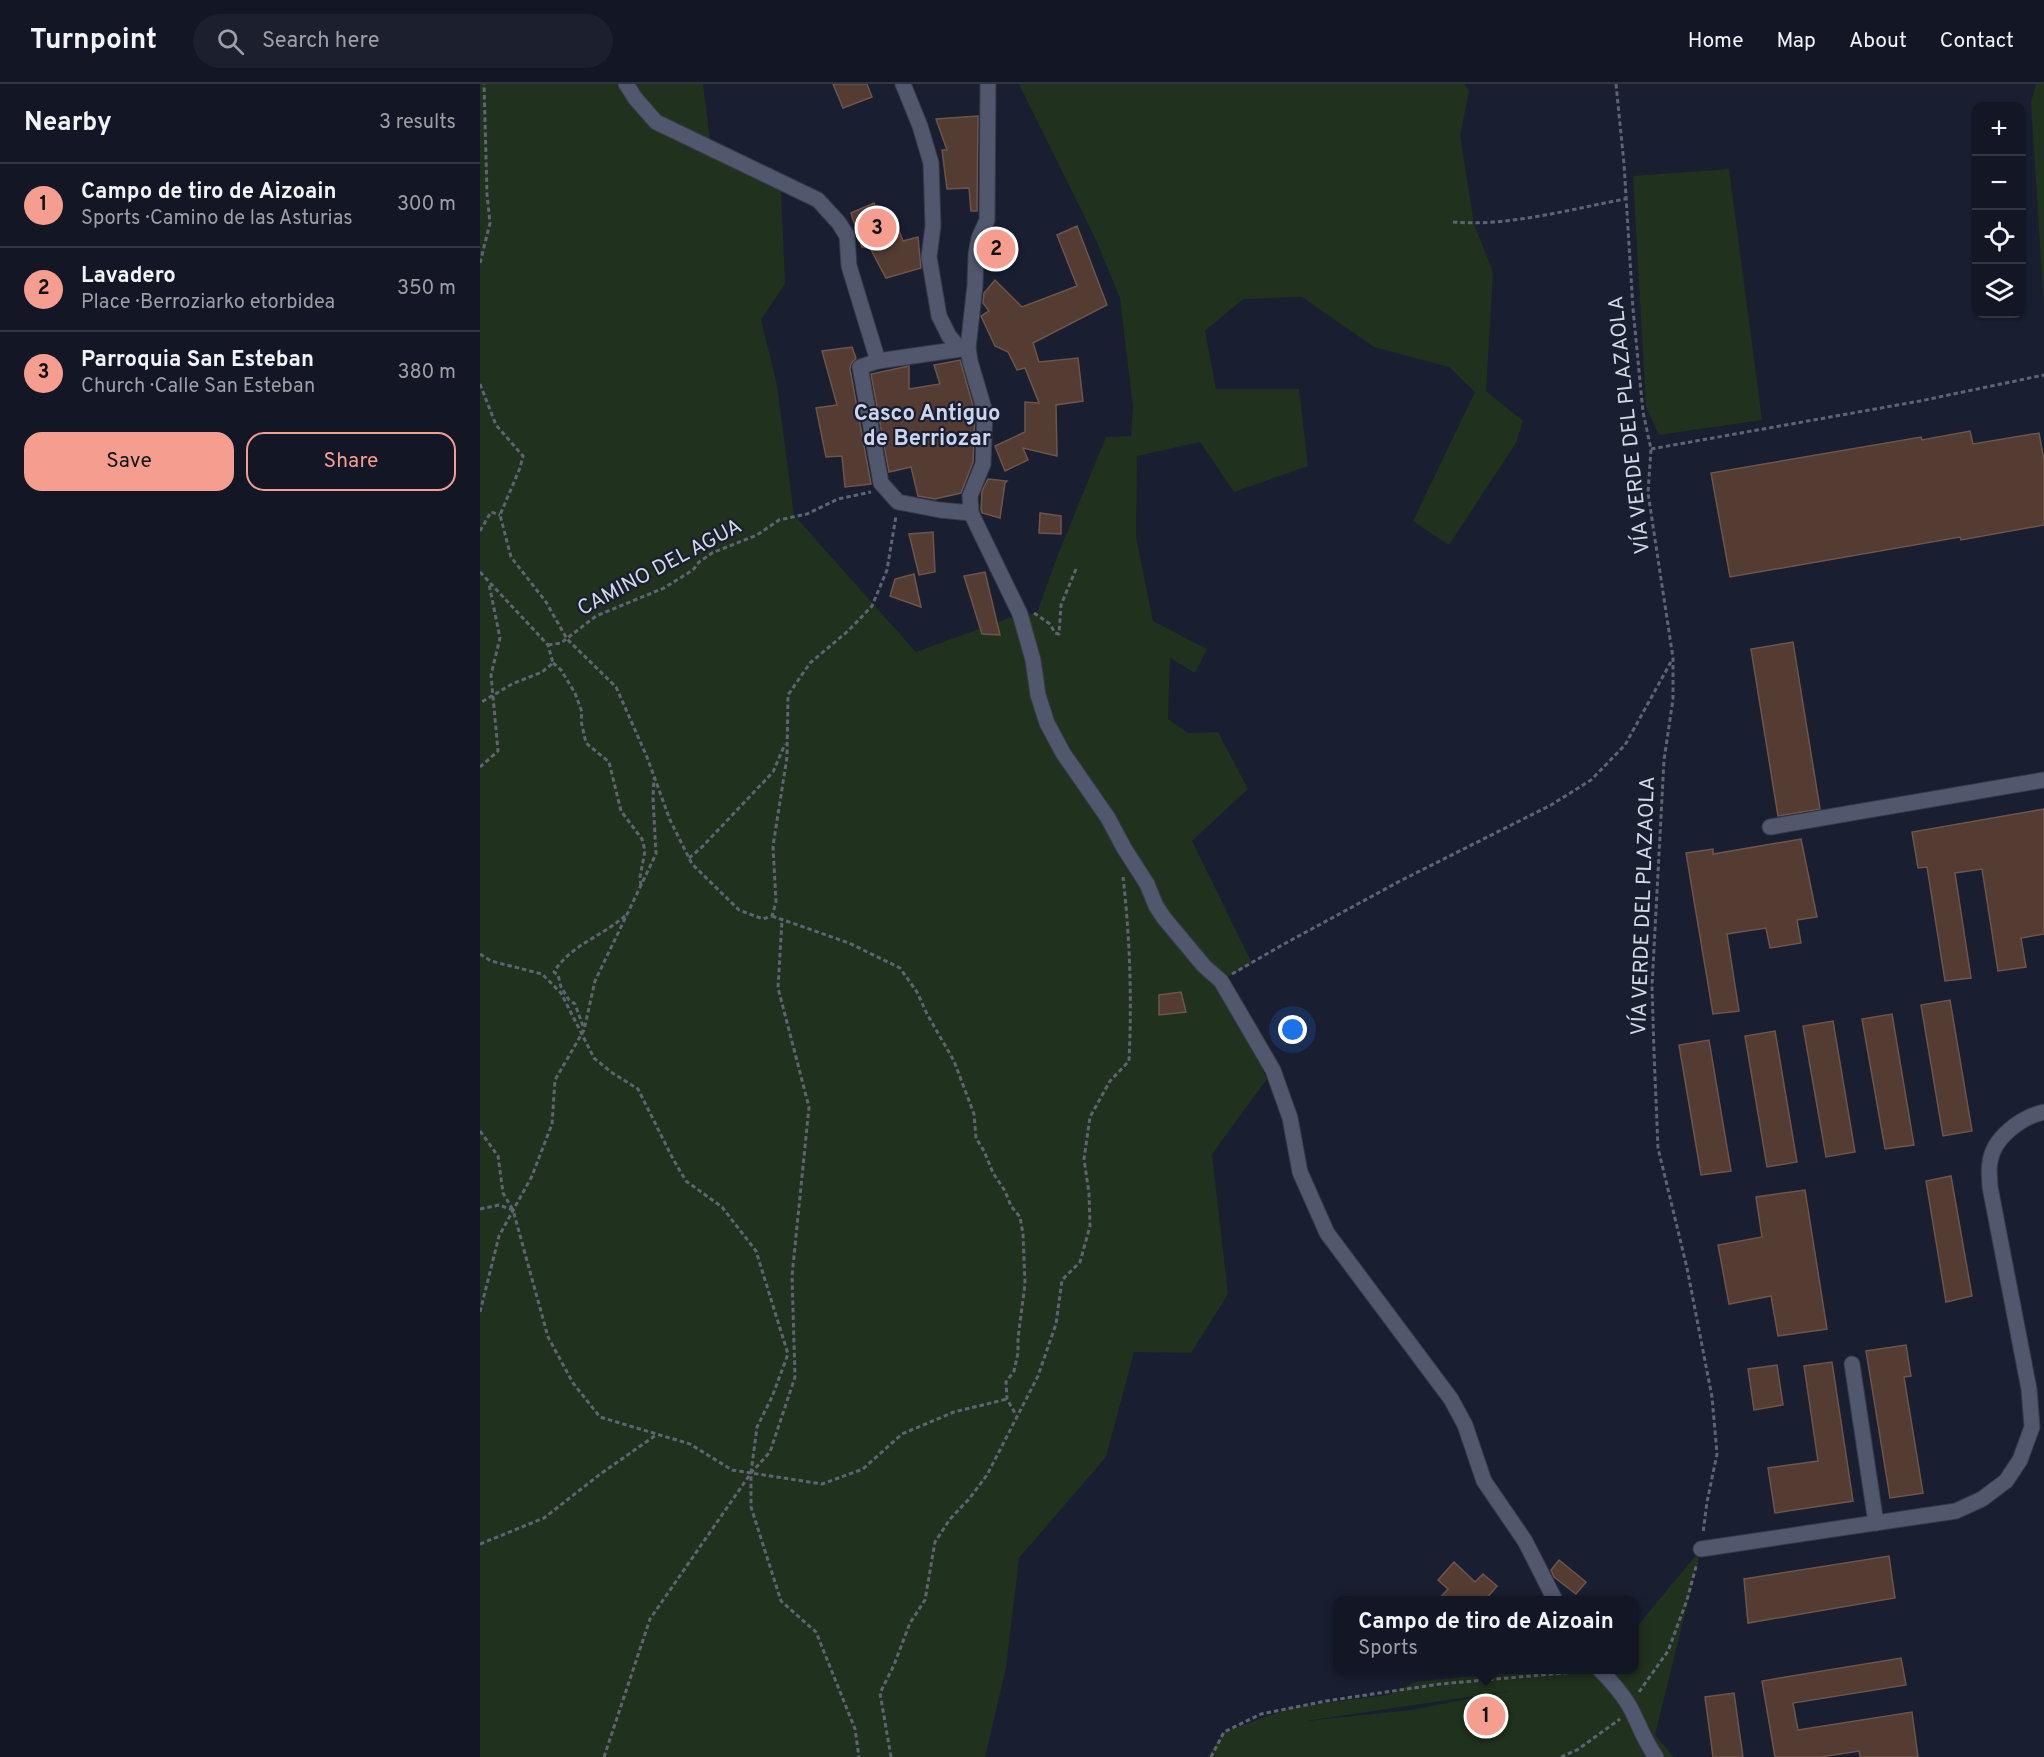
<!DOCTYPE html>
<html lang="en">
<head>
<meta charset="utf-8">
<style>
	body { margin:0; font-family:Overpass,sans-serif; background:#1c1f2d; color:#f1f3f6 }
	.controls { position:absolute; right:18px; top:18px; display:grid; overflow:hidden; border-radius:12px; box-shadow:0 2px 4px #0004 }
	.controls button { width:54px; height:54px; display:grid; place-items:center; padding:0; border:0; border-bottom:2px solid #323542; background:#131625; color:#f1f3f6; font:30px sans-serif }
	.you { position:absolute; left:813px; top:946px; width:21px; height:21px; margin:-15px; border:4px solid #fff; border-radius:50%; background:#1a73e8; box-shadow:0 0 0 9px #1a73e833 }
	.badge { display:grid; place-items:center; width:39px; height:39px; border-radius:50%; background:#f59d8f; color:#111; font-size:20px; font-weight:700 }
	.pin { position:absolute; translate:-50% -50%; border:3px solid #fff; box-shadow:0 2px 6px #0006 }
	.popup { position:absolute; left:853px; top:1512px; width:306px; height:78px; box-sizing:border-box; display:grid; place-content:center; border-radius:12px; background:#131625; filter:drop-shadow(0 2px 4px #0005); font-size:20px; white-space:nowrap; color:#9d9fa7 }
	.popup b { font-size:22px; color:#f1f3f6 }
	.popup::after { content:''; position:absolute; left:50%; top:100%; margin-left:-12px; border:12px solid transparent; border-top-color:#131625 }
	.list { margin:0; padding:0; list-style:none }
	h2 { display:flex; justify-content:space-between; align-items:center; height:78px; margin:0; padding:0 24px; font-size:26px }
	h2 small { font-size:20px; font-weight:400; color:#9d9fa7 }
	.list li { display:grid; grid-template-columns:39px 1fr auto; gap:18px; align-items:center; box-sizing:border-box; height:84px; padding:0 24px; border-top:2px solid #323542 }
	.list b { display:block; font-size:22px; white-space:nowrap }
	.list p { margin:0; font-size:20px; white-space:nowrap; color:#9d9fa7 }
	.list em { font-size:20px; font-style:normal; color:#9d9fa7 }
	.actions { display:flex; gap:12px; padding:18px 24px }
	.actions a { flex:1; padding:14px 0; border:2px solid #f59d8f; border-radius:18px; text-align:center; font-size:21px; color:#f59d8f }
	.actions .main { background:#f59d8f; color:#111 }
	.icon { flex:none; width:33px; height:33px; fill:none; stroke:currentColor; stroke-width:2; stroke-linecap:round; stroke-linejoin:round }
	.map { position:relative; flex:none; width:1564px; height:1673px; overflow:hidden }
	header { display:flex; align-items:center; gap:36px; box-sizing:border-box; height:84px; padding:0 30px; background:#131625; border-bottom:2px solid #323542 }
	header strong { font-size:28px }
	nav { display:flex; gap:33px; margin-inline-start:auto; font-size:21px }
	.search { width:420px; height:54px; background:#1c1f2d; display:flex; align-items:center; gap:15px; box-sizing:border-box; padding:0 21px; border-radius:33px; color:#9d9fa7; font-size:22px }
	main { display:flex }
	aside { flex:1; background:#131625 }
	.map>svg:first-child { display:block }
	.green { fill:#20311d; fill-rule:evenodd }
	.building { fill:#543c33; stroke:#6e554b; stroke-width:1.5 }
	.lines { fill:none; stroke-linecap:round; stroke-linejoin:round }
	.minor-casing { stroke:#373a49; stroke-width:17 }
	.path { stroke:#5f6374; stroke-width:3; stroke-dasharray:4.5 3; stroke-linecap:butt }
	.minor { stroke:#51576d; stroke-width:15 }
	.labels { text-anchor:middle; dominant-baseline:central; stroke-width:4.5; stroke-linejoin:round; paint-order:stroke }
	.street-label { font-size:21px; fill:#d5d9e6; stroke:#191e31 }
	.neighbourhood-label { font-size:22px; font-weight:bold; fill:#ccd4ee; stroke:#191e31 }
</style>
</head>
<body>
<header>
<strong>Turnpoint</strong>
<div class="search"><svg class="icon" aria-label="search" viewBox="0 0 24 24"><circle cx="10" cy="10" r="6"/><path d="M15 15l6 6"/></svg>Search here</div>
<nav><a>Home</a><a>Map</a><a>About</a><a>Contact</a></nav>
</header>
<main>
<aside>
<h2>Nearby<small>3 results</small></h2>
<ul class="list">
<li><span class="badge">1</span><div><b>Campo de tiro de Aizoain</b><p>Sports · Camino de las Asturias</p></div><em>300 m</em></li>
<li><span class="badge">2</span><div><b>Lavadero</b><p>Place · Berroziarko etorbidea</p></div><em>350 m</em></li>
<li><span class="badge">3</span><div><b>Parroquia San Esteban</b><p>Church · Calle San Esteban</p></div><em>380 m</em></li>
</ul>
<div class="actions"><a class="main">Save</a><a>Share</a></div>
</aside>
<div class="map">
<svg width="1564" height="1673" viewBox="0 0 1564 1673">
	<rect width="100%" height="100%" fill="#191e31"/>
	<g class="green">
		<path d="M 0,0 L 223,0 L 232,72 L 301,106 L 305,200 L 281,236 L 297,301 L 314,431 L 436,568 L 540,530 L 542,531 L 557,529 L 577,473 L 626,353 L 651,352 L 653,324 L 640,214 L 616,156 L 539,0 L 985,0 L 989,7 L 980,52 L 994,140 L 1013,188 L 1006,307 L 1043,337 L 1036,359 L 969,461 L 933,437 L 995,308 L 969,283 L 894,263 L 822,213 L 763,215 L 725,247 L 736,305 L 819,305 L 828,382 L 754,408 L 720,358 L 657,372 L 656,453 L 673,537 L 727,565 L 715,589 L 690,574 L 688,635 L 708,649 L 738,648 L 768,705 L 712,757 L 772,879 L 741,897 L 787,995 L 732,1070 L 748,1210 L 711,1269 L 654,1268 L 626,1373 L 539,1474 L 526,1584 L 505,1673 L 0,1673 Z"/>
		<path d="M 1556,0 L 1564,0 L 1564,224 L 1551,18 Z"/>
		<path d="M 1249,85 L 1282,336 L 1179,351 L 1166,323 L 1153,92 Z"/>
		<path d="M 1221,1465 L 1175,1651 L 1194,1673 L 727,1673 L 744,1648 L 814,1623 L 907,1611 L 935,1598 L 1050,1586 L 1154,1586 L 1155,1545 ZM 1029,1607 L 931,1626 L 826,1637 Z"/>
	</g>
	<g class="building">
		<path d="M 353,0 L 387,0 L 392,13 L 363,24 Z"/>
		<path d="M 498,32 L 497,127 L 491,127 L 489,104 L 467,105 L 462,66 L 467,66 L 456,35 Z"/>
		<path d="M 394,119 L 398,130 L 411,127 L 423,157 L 438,153 L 441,184 L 406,194 L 390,164 L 382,163 L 371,129 Z"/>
		<path d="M 597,142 L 627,221 L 553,259 L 559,278 L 598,274 L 603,317 L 576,321 L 577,372 L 543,364 L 548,376 L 525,387 L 515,362 L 545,348 L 545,318 L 559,319 L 545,284 L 537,286 L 528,268 L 515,262 L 501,232 L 509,227 L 503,219 L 504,209 L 515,196 L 542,223 L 597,202 L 577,151 Z"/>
		<path d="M 513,153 L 518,153 L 533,171 L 514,187 L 506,177 L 508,158 Z"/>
		<path d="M 372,263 L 376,274 L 371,280 L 370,285 L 391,400 L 365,403 L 362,372 L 346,373 L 336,324 L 357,321 L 342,267 Z"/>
		<path d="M 480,276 L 495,329 L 493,378 L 481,409 L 455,415 L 438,412 L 431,383 L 409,388 L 391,290 L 429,282 L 429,305 L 460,300 L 454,281 Z"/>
		<path d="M 1490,347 L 1493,360 L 1559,349 L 1564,376 L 1564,441 L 1481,456 L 1480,453 L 1250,493 L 1231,389 L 1441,353 L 1442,356 Z"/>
		<path d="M 508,395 L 527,397 L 525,399 L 520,434 L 502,429 L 501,426 L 502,407 Z"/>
		<path d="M 560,429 L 581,432 L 581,450 L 559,449 Z"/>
		<path d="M 453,448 L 455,488 L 439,491 L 429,450 Z"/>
		<path d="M 505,488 L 513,522 L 520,551 L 502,550 L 484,492 Z"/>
		<path d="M 434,490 L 441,523 L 410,512 L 415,495 Z"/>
		<path d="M 1313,558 L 1340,725 L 1298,732 L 1271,565 Z"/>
		<path d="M 1564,725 L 1564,850 L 1541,854 L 1546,883 L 1518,887 L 1502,785 L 1475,789 L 1491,894 L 1465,897 L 1447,783 L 1438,784 L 1432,748 Z"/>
		<path d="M 1321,755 L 1337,833 L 1317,836 L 1321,859 L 1290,864 L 1286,844 L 1247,850 L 1259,927 L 1233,930 L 1206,769 L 1233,765 L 1233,770 Z"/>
		<path d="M 701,908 L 706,928 L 679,931 L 679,911 Z"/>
		<path d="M 1470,916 L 1492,1047 L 1463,1052 L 1441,921 Z"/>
		<path d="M 1412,930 L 1434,1061 L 1405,1065 L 1382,935 Z"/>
		<path d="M 1353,937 L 1375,1068 L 1346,1073 L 1323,942 Z"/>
		<path d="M 1295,947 L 1317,1078 L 1287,1083 L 1265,952 Z"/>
		<path d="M 1229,956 L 1251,1087 L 1221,1091 L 1199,961 Z"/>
		<path d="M 1471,1092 L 1492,1212 L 1466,1218 L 1446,1097 Z"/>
		<path d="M 1325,1106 L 1347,1245 L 1298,1252 L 1291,1212 L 1249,1220 L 1238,1161 L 1282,1153 L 1276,1113 Z"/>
		<path d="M 1426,1261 L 1431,1292 L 1424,1293 L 1443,1409 L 1410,1414 L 1386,1267 Z"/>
		<path d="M 1352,1278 L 1373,1417 L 1295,1429 L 1288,1384 L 1338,1377 L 1324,1282 Z"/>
		<path d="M 1297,1281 L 1303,1321 L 1274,1326 L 1268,1285 Z"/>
		<path d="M 1409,1472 L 1415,1514 L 1268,1539 L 1264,1495 Z"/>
		<path d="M 1079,1476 L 1106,1498 L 1096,1510 L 1074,1493 L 1071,1486 Z"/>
		<path d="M 974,1478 L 995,1498 L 1003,1490 L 1017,1502 L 1005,1516 L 958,1516 L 968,1505 L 958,1496 Z"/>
		<path d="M 1421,1574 L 1426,1601 L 1313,1619 L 1318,1646 L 1432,1628 L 1438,1673 L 1380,1673 L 1379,1667 L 1341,1673 L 1295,1673 L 1282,1597 Z"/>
		<path d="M 1254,1609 L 1263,1673 L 1233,1673 L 1225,1613 Z"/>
	</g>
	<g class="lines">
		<g class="minor-casing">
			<g id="minor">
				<path d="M 146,0 L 155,14 L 176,38 L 338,116 L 359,139 L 367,152 L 369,182 L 398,277"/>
				<path d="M 423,0 L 440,42 L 451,79 L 453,142 L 449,173 L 459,232 L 469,252 L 479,264"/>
				<path d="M 508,0 L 507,136 L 499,154 L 496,170 L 495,201 L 488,264 L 490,277 L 505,328 L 503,380 L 490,412 L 491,429 L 540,530 L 553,576 L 558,611 L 567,639 L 583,669 L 628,734 L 644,764 L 667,800 L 676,822 L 684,834 L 724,882 L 741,897 L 793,986 L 810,1034 L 820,1088 L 847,1149 L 971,1315 L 985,1341 L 1004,1397 L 1045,1457 L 1075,1516"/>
				<path d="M 488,264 L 398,277 L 380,283 L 401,399 L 418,418 L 460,426 L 491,429"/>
				<path d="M 1290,743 L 1564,696"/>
				<path d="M 1372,1280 L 1396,1439"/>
				<path d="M 1221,1465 L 1476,1427 L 1502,1415 L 1526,1397 L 1540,1376 L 1552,1343 L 1549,1305 L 1510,1103 C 1510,1095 1508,1086 1510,1078 C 1513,1054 1541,1033 1564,1028"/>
				<path d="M 1120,1586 C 1132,1598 1144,1611 1152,1627 C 1160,1643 1165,1658 1176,1673"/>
			</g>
		</g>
		<g class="path">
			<path d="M 1136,0 L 1144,80 L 1153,225 L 1163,328 L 1171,365 L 1168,409 L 1193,574 L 1193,615 L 1184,676 L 1172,902 L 1174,968 L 1178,1064 L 1207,1184 L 1232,1313 L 1237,1370 L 1227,1418 L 1223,1449"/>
			<path d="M 973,138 C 1026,143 1092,125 1145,115"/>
			<path d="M 0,179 L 10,139 L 7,110 L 4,0"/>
			<path d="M 0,300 L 16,341 L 43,372 L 40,384 L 20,431 L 31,473 L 66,518 L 87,555 L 136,603 L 167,673 L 190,736 L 212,780 L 259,826 L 283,835 L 292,832 L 296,818 L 293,762 L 307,673 L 308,611 L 330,579 L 368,547 L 392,522 L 407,486 L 416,432"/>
			<path d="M 1171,365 L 1440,317 L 1564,291"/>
			<path d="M 0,447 L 11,428 L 20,431"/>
			<path d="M 0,488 L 68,561 L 73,579 L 62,588 L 32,600 L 0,619"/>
			<path d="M 554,529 L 570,540 L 575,549 L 579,550 L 581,521 L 596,485"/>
			<path d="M 68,561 L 81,559 L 116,532 L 184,504 L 213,486 L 219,478 L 232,469 L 277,451 L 299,436 L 327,430 L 358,415 L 391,408"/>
			<path d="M 73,579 L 81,586 L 95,609 L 102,628 L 101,637 L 106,659 L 129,678 L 141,727 L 162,755 L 165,767 L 160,793 L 161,802"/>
			<path d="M 0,683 L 18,667 L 11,591 L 20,554 L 9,500"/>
			<path d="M 209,774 L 222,763 L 293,688 L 305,660"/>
			<path d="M 292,832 L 369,859 L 420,884 L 437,908 L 447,930 L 474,977 L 494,1030 L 496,1054 L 504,1067 L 513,1089 L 525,1107 L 531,1122 L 540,1133 L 543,1150 L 545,1200 L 538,1254 L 538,1269 L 534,1287 L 526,1298 L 527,1315 L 536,1331"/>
			<path d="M 0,870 L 11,877 L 62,890 L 81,909 L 114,974 L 131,988 L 158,1005 L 193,1075 L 206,1097 L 242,1123 L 276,1167 L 308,1270 L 292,1313 L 277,1343 L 271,1389 L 271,1423 L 301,1517 L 336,1548 L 375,1645 L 379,1673"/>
			<path d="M 752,890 L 804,860 L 920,797 L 1071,721 L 1111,696 L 1145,661 L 1192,576"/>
			<path d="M 103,942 L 95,920 L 89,916 L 81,903 L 78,891 L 74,888 C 91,860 124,852 147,830"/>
			<path d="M 0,1047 L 18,1072 L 23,1109 L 33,1126"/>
			<path d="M 0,1125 L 19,1121 L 33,1126 L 68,1253 L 93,1299 L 120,1333 L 210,1360 L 252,1386 L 342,1400 L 383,1385 L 422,1350 L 474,1328 L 527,1315"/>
			<path d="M 0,1228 L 19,1152 L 52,1092 L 72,1040 L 75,996 L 104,946 L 115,897 L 176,770 L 173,714 L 174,694"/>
			<path d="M 0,1460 L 64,1434 L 119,1391 L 176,1351"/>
			<path d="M 1159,1608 L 1188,1567 L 1207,1516 L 1217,1479"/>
			<path d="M 124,1673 L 170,1535 L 271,1389 L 290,1368 L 315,1293 L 312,1192 L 329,1023 L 298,904 L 302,836"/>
			<path d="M 411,1673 L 400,1609 L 414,1581 L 430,1539 L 445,1516 L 455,1458 L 470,1435 L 489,1415 L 507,1391 L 558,1292 L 576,1240 L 582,1196 L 600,1178 L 610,1142 L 609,1109 L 604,1075 L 610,1033 L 630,997 L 649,977 C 652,915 650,854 643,793"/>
			<path d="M 731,1673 L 744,1648 L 781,1630 L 846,1617 L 960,1600 L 1106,1587"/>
			<path d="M 1081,1673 L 1097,1666 L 1140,1635"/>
		</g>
		<use href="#minor" class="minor"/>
	</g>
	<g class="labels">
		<g class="street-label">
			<text transform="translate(1150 341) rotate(-96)">VÍA VERDE DEL PLAZAOLA</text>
			<text transform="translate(180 484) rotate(-28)">CAMINO DEL AGUA</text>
			<text transform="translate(1164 822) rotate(-88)">VÍA VERDE DEL PLAZAOLA</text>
		</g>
		<g class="neighbourhood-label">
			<text x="447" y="330">Casco Antiguo<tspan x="447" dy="25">de Berriozar</tspan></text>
		</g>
	</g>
</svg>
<div class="controls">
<button>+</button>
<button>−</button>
<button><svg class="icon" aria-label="locate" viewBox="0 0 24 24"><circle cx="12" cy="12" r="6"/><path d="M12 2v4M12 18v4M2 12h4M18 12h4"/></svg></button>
<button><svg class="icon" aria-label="layers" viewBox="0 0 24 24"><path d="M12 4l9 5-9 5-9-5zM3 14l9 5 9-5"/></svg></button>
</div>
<div class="you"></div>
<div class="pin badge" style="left:1006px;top:1632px">1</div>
<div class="popup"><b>Campo de tiro de Aizoain</b>Sports</div>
<div class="pin badge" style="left:516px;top:165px">2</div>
<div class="pin badge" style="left:397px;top:144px">3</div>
</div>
</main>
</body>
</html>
